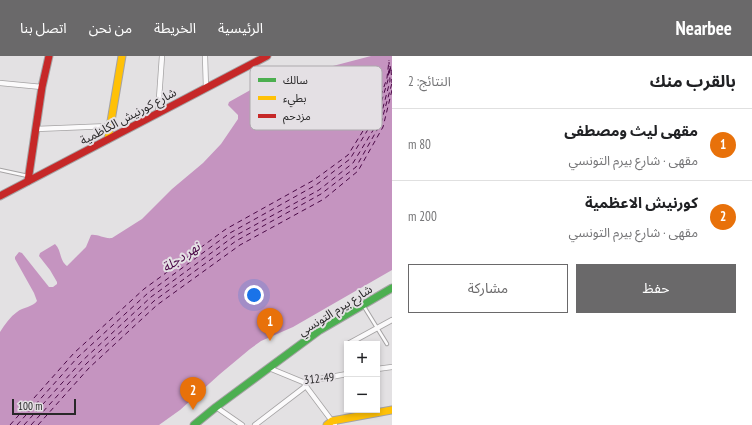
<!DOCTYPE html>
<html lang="ar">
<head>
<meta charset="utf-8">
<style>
	body { margin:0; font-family:"PT Sans Narrow","Noto Sans Arabic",sans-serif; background:#f2f2f2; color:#202124; direction:rtl }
	.controls { position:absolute; right:12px; bottom:12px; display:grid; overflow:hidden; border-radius:0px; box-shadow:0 2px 6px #0003 }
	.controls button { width:36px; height:36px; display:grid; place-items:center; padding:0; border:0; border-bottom:1px solid #e0e0e0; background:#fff; color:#202124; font:20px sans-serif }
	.scale { position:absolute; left:12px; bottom:10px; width:64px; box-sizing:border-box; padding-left:4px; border:2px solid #292829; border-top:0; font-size:11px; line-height:14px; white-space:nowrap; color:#292829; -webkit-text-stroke:3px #e4e0e4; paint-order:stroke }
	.you { position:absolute; left:254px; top:239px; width:14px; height:14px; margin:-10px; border:3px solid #fff; border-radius:50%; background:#1a73e8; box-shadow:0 0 0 6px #1a73e833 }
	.badge { display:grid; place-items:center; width:26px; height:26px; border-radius:50%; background:#6a696a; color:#fff; font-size:13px; font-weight:700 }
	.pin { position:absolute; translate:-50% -33px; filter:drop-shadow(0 1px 2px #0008) }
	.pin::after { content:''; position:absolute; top:21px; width:14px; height:12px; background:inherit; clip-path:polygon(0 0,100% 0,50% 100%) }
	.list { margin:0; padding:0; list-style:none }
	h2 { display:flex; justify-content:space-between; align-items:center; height:52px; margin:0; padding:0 16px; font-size:17px }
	h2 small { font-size:13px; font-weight:400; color:#757577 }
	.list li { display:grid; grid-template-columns:26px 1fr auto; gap:12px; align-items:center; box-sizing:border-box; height:72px; padding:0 16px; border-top:1px solid #e0e0e0 }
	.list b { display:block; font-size:15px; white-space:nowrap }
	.list p { margin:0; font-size:13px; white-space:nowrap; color:#757577 }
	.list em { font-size:13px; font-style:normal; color:#757577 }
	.actions { display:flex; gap:8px; padding:12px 16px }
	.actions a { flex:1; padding:9px 0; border:1px solid #6a696a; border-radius:0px; text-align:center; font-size:14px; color:#6a696a }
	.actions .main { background:#6a696a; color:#fff }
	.map { position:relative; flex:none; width:392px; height:369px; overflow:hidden; direction:ltr }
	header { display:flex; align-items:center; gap:24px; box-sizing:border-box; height:56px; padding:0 20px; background:#6a696a; color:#fff }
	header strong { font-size:19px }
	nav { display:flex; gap:22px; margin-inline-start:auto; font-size:14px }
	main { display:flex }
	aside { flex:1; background:#fff }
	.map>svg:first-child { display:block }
	.water { fill:#c594c0 }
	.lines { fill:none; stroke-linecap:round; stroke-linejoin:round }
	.ferry { stroke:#4b0947; stroke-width:1; stroke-dasharray:5 4; stroke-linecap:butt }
	.lane-casing { stroke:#a5a3a4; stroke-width:4.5 }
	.street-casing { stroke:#a5a3a4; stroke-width:6 }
	.fast-casing { stroke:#a5a3a4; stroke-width:9 }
	.slow-casing { stroke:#a5a3a4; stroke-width:9 }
	.jam-casing { stroke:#a5a3a4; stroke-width:9 }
	.lane { stroke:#fbfafb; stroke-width:2.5 }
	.street { stroke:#fbfafb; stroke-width:4.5 }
	.fast { stroke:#4caf50; stroke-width:7 }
	.slow { stroke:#ffc107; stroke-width:7 }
	.jam { stroke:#c62828; stroke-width:7 }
	.labels { text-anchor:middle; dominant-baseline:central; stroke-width:4; stroke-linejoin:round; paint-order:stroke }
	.street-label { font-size:12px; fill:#292829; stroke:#e4e0e4 }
	.water-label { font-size:13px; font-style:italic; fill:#4b0947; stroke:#e4e0e4 }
	.key { fill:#e4e0e4; stroke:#aca9ac; stroke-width:1 }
	.key-label { font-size:11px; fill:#292829 }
</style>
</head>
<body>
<header>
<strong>Nearbee</strong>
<nav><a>الرئيسية</a><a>الخريطة</a><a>من نحن</a><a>اتصل بنا</a></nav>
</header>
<main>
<aside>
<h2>بالقرب منك<small>النتائج: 2</small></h2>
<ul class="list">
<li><span class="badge" style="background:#e8710a">1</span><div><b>مقهى ليث ومصطفى</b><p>مقهى · شارع بيرم التونسي</p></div><em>80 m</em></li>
<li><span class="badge" style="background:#e8710a">2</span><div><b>كورنيش الاعظمية</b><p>مقهى · شارع بيرم التونسي</p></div><em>200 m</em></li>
</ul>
<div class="actions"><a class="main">حفظ</a><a>مشاركة</a></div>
</aside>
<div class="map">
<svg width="392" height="369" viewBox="0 0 392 369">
	<rect width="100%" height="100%" fill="#e3e1e3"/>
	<path class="water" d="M 371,0 L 392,0 L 392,214 L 293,271 L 261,285 L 250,293 L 220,318 L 180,354 L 159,369 L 0,369 L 0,276 C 5,268 10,261 17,256 C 23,251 33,251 37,245 L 34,237 L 15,203 L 15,201 L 19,196 L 22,197 L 49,231 L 53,231 L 57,228 L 57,226 L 50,214 L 39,200 L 40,197 L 55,188 C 62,195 59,204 67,210 L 86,191 L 91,179 C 98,178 104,183 112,182 L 142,163 L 172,133 L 203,107 L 221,88 L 238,63 L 238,59 L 228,49 L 229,46 L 254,32 L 298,11 L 301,11 L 306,15 L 310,16 Z"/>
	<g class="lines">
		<g class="ferry">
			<path d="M 390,10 L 392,19"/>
			<path d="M 391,14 L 392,27"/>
			<path d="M 10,369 L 74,297 L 144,233 L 226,173 L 314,124 L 348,99 L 376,54 L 387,22 L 389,4"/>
			<path d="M 17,369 L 78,301 L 148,237 L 230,177 L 316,129 L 350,103 L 378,57 L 388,24 L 389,10"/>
			<path d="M 24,369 L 82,305 L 151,241 L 233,181 L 319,134 L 353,107 L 380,63 L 390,25 L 389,6"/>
			<path d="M 31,369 L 86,308 L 154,245 L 236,185 L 321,138 L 356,111 L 381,67 L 392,27"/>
			<path d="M 38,369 L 89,312 L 157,249 L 240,189 L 324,143 L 358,115 L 383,71 L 392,34"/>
		</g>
		<g class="lane-casing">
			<g id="lane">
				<path d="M 0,114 L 28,120"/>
				<path d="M 363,249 L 387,288"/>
			</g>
		</g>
		<g class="street-casing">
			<g id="street">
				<path d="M 205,0 L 206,32"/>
				<path d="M 0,27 L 42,31"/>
				<path d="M 158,57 L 162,0"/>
				<path d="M 36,73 L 110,70"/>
				<path d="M 348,288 L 392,264"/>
				<path d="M 269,312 L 303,326 L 347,318"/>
				<path d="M 377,313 L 392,311"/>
				<path d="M 305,329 L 335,369"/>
				<path d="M 216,351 L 242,369"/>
				<path d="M 255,369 L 306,330"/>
			</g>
		</g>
		<g class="fast-casing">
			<path id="fast" d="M 194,369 L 216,351 L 320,274 L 392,232"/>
		</g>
		<g class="slow-casing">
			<g id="slow">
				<path d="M 108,83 L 122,0"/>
				<path d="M 327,369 L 332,365 L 392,354"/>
			</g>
		</g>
		<g class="jam-casing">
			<g id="jam">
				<path d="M 28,125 L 42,31 L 49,0"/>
				<path d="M 0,140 L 267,0"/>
			</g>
		</g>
		<use href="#lane" class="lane"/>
		<use href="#street" class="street"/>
		<use href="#fast" class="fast"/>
		<use href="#slow" class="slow"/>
		<use href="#jam" class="jam"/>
	</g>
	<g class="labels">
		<g class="street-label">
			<text transform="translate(128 60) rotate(-28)">شارع كورنيش الكاظمية</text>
			<text transform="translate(335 254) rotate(-32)">شارع بيرم التونسي</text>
			<text transform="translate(319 322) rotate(-6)">312-49</text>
		</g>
		<g class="water-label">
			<text transform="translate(181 201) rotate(-34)">نهر دجلة</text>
		</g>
	</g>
	<rect x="250" y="10" width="132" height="64" rx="6" class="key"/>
	<rect x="258" y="22" width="18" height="4" fill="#4caf50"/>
	<rect x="258" y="40" width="18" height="4" fill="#ffc107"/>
	<rect x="258" y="58" width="18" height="4" fill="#c62828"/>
	<g class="key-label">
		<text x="283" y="28">سالك</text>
		<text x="283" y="46">بطيء</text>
		<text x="283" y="64">مزدحم</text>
	</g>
</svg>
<div class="controls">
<button>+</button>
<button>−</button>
</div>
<div class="scale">100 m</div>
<div class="you"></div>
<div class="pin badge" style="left:270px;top:285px;background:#e8710a">1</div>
<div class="pin badge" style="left:193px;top:354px;background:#e8710a">2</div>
</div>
</main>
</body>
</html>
